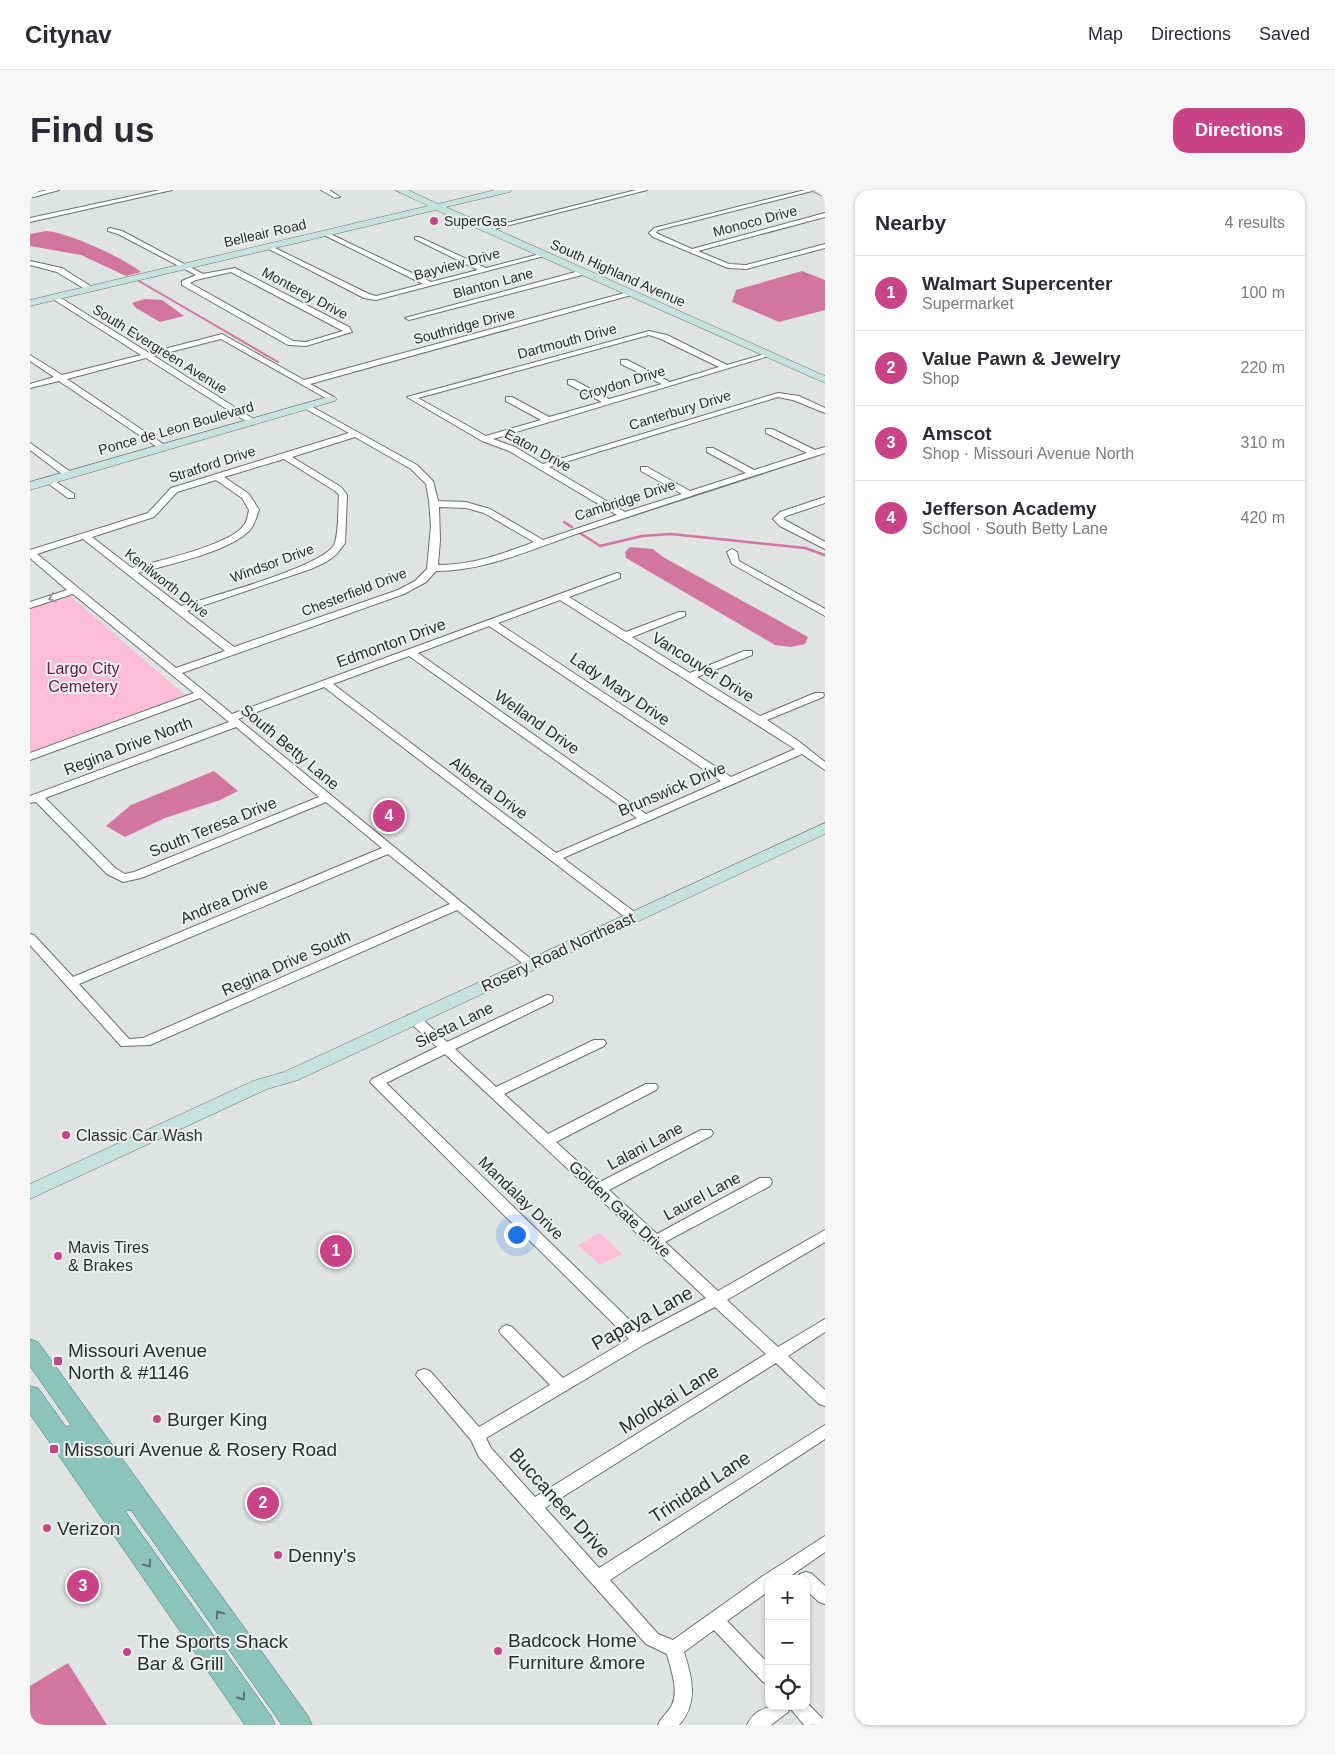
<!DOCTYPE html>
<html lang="en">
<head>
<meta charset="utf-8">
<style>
	body { margin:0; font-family:Helvetica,sans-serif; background:#f7f7f7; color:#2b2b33 }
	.controls { position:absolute; right:15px; bottom:15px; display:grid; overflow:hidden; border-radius:10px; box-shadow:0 1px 4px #0004 }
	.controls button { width:45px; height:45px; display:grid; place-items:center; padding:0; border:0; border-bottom:1px solid #e1e1e2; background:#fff; color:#2b2b33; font:25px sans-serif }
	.you { position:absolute; left:486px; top:1044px; width:18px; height:18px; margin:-12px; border:4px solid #fff; border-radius:50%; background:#1a73e8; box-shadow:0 0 0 8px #1a73e833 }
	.badge { display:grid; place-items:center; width:32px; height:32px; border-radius:50%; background:#c94487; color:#fff; font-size:16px; font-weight:700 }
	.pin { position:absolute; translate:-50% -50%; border:2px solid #fff; box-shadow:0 1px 5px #0006 }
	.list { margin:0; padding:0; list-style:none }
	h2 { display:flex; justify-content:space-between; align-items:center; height:65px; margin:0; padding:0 20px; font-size:21px }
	h2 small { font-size:16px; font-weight:400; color:#7c7c81 }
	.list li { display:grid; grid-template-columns:32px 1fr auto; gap:15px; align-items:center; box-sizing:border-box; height:75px; padding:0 20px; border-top:1px solid #e1e1e2 }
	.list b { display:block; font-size:19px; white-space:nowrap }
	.list p { margin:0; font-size:16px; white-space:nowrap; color:#7c7c81 }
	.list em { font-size:16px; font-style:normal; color:#7c7c81 }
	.icon { flex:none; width:28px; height:28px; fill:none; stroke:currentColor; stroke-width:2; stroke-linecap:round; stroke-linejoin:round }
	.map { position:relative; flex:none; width:795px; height:1535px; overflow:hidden; border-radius:15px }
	header { display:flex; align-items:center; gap:30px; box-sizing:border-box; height:70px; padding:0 25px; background:#fff; border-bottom:1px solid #e1e1e2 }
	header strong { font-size:24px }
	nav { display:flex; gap:28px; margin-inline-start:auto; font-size:18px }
	.intro { display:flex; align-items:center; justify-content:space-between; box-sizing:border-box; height:120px; padding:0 30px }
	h1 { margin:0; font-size:35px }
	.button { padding:12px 22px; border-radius:15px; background:#c94487; color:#fff; font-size:18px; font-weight:700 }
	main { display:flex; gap:30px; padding:0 30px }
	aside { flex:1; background:#fff; border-radius:15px; box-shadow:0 1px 4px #0004 }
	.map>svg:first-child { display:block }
	.green { fill:#febdd7 }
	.water { fill:#d2759f }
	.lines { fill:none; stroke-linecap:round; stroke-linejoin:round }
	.stream-far1 { stroke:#d2759f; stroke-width:2 }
	.stream { stroke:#d2759f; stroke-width:2.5 }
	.street-casing { stroke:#6c706f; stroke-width:2 }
	.secondary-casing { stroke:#6c706f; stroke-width:1 }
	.primary-casing { stroke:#39766c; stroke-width:1 }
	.street { fill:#fff; fill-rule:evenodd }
	.secondary { fill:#c6e2dd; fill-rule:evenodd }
	.primary { fill:#8cc4bb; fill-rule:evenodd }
	.oneway { stroke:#969696 }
	.oneway2 { stroke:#57726d }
	.poi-dot { fill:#c94487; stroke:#ecf1f0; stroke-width:2 }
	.labels { text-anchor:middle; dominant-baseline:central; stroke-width:4; stroke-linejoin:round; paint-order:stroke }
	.far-poi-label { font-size:14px; fill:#2c2e2d; stroke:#ecf1f0; text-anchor:start }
	.far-street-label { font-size:14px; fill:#2c2e2d; stroke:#ecf1f0 }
	.street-label { font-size:16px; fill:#2c2e2d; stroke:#ecf1f0 }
	.park-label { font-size:16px; fill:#6a1743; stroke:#ecf1f0 }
	.poi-label { font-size:16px; fill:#2c2e2d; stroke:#ecf1f0; text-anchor:start }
	.near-street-label { font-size:19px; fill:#2c2e2d; stroke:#ecf1f0 }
	.near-poi-label { font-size:19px; fill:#2c2e2d; stroke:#ecf1f0; text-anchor:start }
</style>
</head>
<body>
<header>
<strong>Citynav</strong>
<nav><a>Map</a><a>Directions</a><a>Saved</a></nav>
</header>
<div class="intro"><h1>Find us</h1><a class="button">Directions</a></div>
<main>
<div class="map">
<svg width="795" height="1535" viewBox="0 0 795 1535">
	<rect width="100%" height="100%" fill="#dfe3e2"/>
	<g class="green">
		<path d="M 39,405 L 156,506 L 0,563 L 0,418 Z"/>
		<path d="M 570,1043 L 592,1064 L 570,1075 L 548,1055 Z"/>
	</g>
	<g class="water">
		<path d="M 16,41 C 37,42 94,68 111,82 L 96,86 L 51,65 L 0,56 L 0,44 Z"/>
		<path d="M 772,81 L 795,90 L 795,120 L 749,132 L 702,112 L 706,100 Z"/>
		<path d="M 114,109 L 132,110 L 154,126 L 130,132 L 106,118 L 102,113 Z"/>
		<path d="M 600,357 L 623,359 L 633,367 L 778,447 L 775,454 L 761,457 L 745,455 L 596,368 L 595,362 Z"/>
		<path d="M 184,581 L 208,601 L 190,610 L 135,628 L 95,647 L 76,636 L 101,615 Z"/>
		<path d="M 38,1473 L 77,1535 L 0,1535 L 0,1496 Z"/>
	</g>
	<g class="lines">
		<path class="stream-far1" d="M 109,91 L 248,172"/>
		<g class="stream">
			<path d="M 534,332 L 542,337"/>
			<path d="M 550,343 L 570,356 L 612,346 L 641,344 L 775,358 L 795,365"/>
		</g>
		<g class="street-casing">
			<g id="street">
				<path d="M 17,0 L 29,0 L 0,8 L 0,4 Z"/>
				<path d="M 130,0 L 142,0 L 0,32 L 0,28 Z"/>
				<path d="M 291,0 L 299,0 L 310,7 L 305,8 Z"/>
				<path d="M 606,0 L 617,0 L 456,41 L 453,39 Z"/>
				<path d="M 775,0 L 786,0 L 628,40 L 626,43 L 662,59 L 795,23 L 795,27 L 668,61 L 699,74 L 716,75 L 795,54 L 795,58 L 716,79 L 698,78 L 623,47 L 619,43 L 624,38 Z"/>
				<path d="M 80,38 L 92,41 L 173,84 L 205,78 L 319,137 L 322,142 L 276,156 L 258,155 L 152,95 L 152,91 L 166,85 L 88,44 L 78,41 L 78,39 ZM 201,82 L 313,141 L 276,152 L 263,151 L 160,93 L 166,90 Z"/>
				<path d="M 292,42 L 296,42 L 401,92 L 448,80 L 385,49 L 385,47 L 389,47 L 456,78 L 514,63 L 518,65 L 346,110 L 334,108 L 235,57 L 241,56 L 339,104 L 346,106 L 393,94 L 292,44 Z"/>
				<path d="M 0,71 L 32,78 L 65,99 L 58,101 L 27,82 L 0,75 Z"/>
				<path d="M 553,80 L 557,82 L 556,84 L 379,130 L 375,128 Z"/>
				<path d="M 598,102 L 605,104 L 280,194 L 304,207 L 304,211 L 301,211 L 191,149 L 124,166 L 225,230 L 226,232 L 222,235 L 116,168 L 37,189 L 136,256 L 137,258 L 133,261 L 29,191 L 0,198 L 0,194 L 24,187 L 0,171 L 0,165 L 32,185 L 111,165 L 23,109 L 22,107 L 26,105 L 119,163 L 192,144 L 274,190 Z"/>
				<path d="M 619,141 L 637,145 L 697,175 L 738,163 L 742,165 L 463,249 L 485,257 L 513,274 L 748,203 L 769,206 L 795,218 L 795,223 L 763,210 L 748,207 L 519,277 L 595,322 L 652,304 L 611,281 L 611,277 L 617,277 L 660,301 L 716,283 L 677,262 L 677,258 L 683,258 L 724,280 L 777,263 L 736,243 L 736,239 L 742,239 L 785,260 L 795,257 L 795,263 C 714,289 633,315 552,342 C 504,358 457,381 406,381 L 396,392 L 374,404 L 152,483 L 202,524 L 587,383 L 590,384 L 590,388 L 539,407 L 596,442 L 649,422 L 655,422 L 655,426 L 602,447 L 660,483 L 714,461 L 722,461 L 722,465 L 667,487 L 730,526 L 785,503 L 793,503 L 794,505 L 793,507 L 737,530 L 767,550 L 795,572 L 795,580 L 772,564 L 533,668 L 607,724 L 609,727 L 603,731 L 599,730 L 294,497 L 208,529 L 507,774 L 501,778 L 497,777 L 427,720 L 120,855 L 91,856 L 0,755 L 0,744 L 4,745 L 43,787 L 352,658 L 296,612 L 111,688 L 93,692 L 77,684 L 6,612 L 0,613 L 0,606 L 199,532 L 170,508 L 0,570 L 0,563 L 164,503 L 43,404 L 0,418 L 0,412 L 37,400 L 0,368 L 0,360 L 118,323 L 141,298 L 319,243 L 274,218 L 274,214 L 277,214 L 387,275 L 403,291 L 408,311 L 436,312 L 460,319 L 513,350 L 587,325 L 479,261 L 452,251 L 377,207 ZM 619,145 L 631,149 L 689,177 L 640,192 L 597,170 L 591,170 L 591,174 L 632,194 L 579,209 L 544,190 L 538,190 L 538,194 L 572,212 L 519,227 L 482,207 L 476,207 L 476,211 L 511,230 L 456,246 L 388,208 ZM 325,247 L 381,279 L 396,294 L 399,310 L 401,336 L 397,379 L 385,391 L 368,400 L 204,457 L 157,421 L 281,379 L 296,372 L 307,364 L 315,353 L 317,305 L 311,297 L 262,267 ZM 254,269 L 305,301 L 309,305 C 308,317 309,345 304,355 C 292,377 179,407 151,416 L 108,383 C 139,374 196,363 219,341 C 225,335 226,327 229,320 L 219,304 L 194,287 ZM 186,290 L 212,308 L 219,320 C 218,325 217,331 214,335 C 201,355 127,371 102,378 L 62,347 L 124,327 L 147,302 ZM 409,317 L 436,318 L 454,323 L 504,352 C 472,364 443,375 408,375 L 410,350 ZM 53,349 L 195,461 L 146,478 L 7,364 ZM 530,410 L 765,559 L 701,587 L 468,433 ZM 459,436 L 691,591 L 616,624 L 388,463 ZM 379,466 L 607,628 L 526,663 L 303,494 ZM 206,537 L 289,607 L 104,682 L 95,684 L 85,678 L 15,608 ZM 358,664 L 420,714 L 113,848 L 99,849 L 49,794 Z"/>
				<path d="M 0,253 L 42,283 L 42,287 L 36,287 L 0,260 Z"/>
				<path d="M 19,287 L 44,304 L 44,308 L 38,308 L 16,292 L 16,288 Z"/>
				<path d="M 795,307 L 795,313 L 756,326 L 753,329 L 795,352 L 795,359 L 750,336 L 743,329 L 750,322 Z"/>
				<path d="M 702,359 L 707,362 L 709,371 L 795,419 L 795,426 L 702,374 L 697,362 Z"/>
				<path d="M 517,805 L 522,806 L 523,809 L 522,812 L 425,859 L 466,897 L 564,850 L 574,850 L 576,853 L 574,856 L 474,904 L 518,944 L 616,894 L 626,894 L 628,897 L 626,900 L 526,952 L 570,992 L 671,940 L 681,940 L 683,943 L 681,946 L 579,1000 L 627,1044 L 730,988 L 740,988 L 742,992 L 740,996 L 635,1052 L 688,1101 L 795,1040 L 795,1052 L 697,1110 L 748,1157 L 795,1129 L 795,1142 L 758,1166 L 795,1200 L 795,1216 L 789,1214 L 746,1173 L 515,1318 L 569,1378 L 795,1235 L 795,1249 L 580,1390 L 628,1444 L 643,1450 L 733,1386 L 795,1346 L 795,1362 L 756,1389 L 739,1389 L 739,1401 L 697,1431 L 739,1474 L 739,1494 L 733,1492 L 684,1440 L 654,1462 C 662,1487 669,1513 649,1535 L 628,1535 C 631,1527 638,1523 642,1515 C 649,1500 641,1480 637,1464 L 616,1454 L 449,1267 L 441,1250 L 386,1185 L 388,1181 L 394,1179 L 400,1181 L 449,1237 L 520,1195 L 472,1145 L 469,1141 L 472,1137 L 477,1135 L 482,1137 L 533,1188 L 599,1149 L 340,892 L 342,889 L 407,857 L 378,831 L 377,828 L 378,825 L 388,825 L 417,852 ZM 415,864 L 676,1108 L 612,1142 L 356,893 ZM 685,1117 L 736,1164 L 505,1307 L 461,1258 L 456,1248 L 615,1154 Z"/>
				<path d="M 776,1382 L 782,1384 L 795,1396 L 795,1414 L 789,1412 L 776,1400 L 776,1389 L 767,1389 L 770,1384 Z"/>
				<path d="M 776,1512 L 793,1529 L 795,1535 L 774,1535 L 760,1518 L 758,1522 L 741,1535 L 717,1535 C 728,1511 754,1516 776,1516 Z"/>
			</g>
		</g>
		<g class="secondary-casing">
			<g id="secondary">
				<path d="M 365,0 L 378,0 L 408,14 L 465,0 L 482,0 L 480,2 L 416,17 L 795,186 L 795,193 L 406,20 L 0,116 L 0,110 L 398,16 Z"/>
				<path d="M 780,0 L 795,1 L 795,7 Z"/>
				<path d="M 301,206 L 305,207 L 307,209 L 305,211 L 0,300 L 0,292 Z"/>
				<path d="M 795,633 L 795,644 L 268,890 L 237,899 L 0,1009 L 0,994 L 223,891 L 254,882 Z"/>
			</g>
		</g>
		<g class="primary-casing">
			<path id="primary" d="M 0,1149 L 8,1152 L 278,1526 L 282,1535 L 252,1535 L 101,1320 L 95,1321 L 241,1526 L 245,1535 L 215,1535 L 0,1224 L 0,1196 L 8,1198 L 36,1237 L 41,1235 L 0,1176 Z"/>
		</g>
		<use href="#street" class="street"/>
		<use href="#secondary" class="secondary"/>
		<use href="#primary" class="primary"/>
	</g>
	<defs><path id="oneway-chevron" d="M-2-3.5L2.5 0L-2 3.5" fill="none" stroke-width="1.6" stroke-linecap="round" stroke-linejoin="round" transform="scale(1.25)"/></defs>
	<use class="oneway" href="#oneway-chevron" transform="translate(22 408) rotate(162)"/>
	<g class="oneway2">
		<use href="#oneway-chevron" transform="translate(118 1374) rotate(55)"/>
		<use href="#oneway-chevron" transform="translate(189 1424) rotate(-125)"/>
		<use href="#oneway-chevron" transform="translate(212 1507) rotate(55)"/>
	</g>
	<g class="poi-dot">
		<circle cx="404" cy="31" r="5"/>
		<circle cx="36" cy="945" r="5"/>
		<circle cx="28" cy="1066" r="5"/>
		<rect x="23" y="1166" width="10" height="10" rx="2.5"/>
		<circle cx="127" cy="1229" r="5"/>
		<rect x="19" y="1254" width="10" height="10" rx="2.5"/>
		<circle cx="17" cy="1338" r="5"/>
		<circle cx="248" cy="1365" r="5"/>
		<circle cx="468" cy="1461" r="5"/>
		<circle cx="97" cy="1462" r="5"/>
	</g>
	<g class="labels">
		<g class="far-poi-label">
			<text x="414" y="31">SuperGas</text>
		</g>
		<g class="far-street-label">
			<text transform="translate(725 31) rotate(-15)">Monoco Drive</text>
			<text transform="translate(235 43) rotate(-13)">Belleair Road</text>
			<text transform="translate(427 74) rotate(-15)">Bayview Drive</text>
			<text transform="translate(588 83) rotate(24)">South Highland Avenue</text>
			<text transform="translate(463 93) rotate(-15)">Blanton Lane</text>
			<text transform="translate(275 103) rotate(28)">Monterey Drive</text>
			<text transform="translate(434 136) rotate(-15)">Southridge Drive</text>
			<text transform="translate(537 151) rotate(-15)">Dartmouth Drive</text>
			<text transform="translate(130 159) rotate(32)">South Evergreen Avenue</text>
			<text transform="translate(592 193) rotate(-17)">Croydon Drive</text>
			<text transform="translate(650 220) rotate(-17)">Canterbury Drive</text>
			<text transform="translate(146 238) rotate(-16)">Ponce de Leon Boulevard</text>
			<text transform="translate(508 260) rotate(29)">Eaton Drive</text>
			<text transform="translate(182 274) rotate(-18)">Stratford Drive</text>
			<text transform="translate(595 310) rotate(-18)">Cambridge Drive</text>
			<text transform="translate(242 373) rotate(-20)">Windsor Drive</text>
			<text transform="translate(137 393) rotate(38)">Kenilworth Drive</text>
			<text transform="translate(324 402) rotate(-21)">Chesterfield Drive</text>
		</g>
		<g class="street-label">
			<text transform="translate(361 453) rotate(-20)">Edmonton Drive</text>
			<text transform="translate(673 477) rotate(32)">Vancouver Drive</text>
			<text transform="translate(590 499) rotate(34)">Lady Mary Drive</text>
			<text transform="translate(507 532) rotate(35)">Welland Drive</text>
			<text transform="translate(98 556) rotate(-21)">Regina Drive North</text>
			<text transform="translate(260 557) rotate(40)">South Betty Lane</text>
			<text transform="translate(459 598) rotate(37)">Alberta Drive</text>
			<text transform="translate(642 599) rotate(-23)">Brunswick Drive</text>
			<text transform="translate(183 637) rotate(-22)">South Teresa Drive</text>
			<text transform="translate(194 711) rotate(-23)">Andrea Drive</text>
			<text transform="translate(528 762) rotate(-25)">Rosery Road Northeast</text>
			<text transform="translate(256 773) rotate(-24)">Regina Drive South</text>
			<text transform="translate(424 835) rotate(-26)">Siesta Lane</text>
			<text transform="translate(615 956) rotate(-28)">Lalani Lane</text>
			<text transform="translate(672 1006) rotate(-28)">Laurel Lane</text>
			<text transform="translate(491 1008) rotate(44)">Mandalay Drive</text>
			<text transform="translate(590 1019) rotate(43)">Golden Gate Drive</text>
		</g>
		<g class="park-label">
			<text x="53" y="478">Largo City<tspan x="53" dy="18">Cemetery</tspan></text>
		</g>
		<g class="poi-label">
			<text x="46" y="945">Classic Car Wash</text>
			<text x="38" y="1057">Mavis Tires<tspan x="38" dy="18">&amp; Brakes</tspan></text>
		</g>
		<g class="near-street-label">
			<text transform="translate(612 1128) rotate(-29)">Papaya Lane</text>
			<text transform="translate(639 1209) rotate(-32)">Molokai Lane</text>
			<text transform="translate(670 1297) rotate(-33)">Trinidad Lane</text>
			<text transform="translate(530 1313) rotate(48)">Buccaneer Drive</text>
		</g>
		<g class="near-poi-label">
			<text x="38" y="1160">Missouri Avenue<tspan x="38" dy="22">North &amp; #1146</tspan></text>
			<text x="137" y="1229">Burger King</text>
			<text x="34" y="1259">Missouri Avenue &amp; Rosery Road</text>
			<text x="27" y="1338">Verizon</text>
			<text x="258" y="1365">Denny's</text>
			<text x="478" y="1450">Badcock Home<tspan x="478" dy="22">Furniture &amp;more</tspan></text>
			<text x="107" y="1451">The Sports Shack<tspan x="107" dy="22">Bar &amp; Grill</tspan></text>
		</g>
	</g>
</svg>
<div class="controls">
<button>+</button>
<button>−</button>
<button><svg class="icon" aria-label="locate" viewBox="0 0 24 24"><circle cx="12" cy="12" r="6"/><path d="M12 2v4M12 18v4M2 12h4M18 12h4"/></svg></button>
</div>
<div class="you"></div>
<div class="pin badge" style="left:306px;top:1061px">1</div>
<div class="pin badge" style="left:233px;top:1313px">2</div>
<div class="pin badge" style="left:53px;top:1396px">3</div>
<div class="pin badge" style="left:359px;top:626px">4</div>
</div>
<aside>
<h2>Nearby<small>4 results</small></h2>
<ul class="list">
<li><span class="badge">1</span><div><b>Walmart Supercenter</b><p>Supermarket</p></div><em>100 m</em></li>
<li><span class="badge">2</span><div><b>Value Pawn &amp; Jewelry</b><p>Shop</p></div><em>220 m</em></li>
<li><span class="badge">3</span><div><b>Amscot</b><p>Shop · Missouri Avenue North</p></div><em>310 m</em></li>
<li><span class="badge">4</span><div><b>Jefferson Academy</b><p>School · South Betty Lane</p></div><em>420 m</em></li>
</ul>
</aside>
</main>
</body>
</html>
